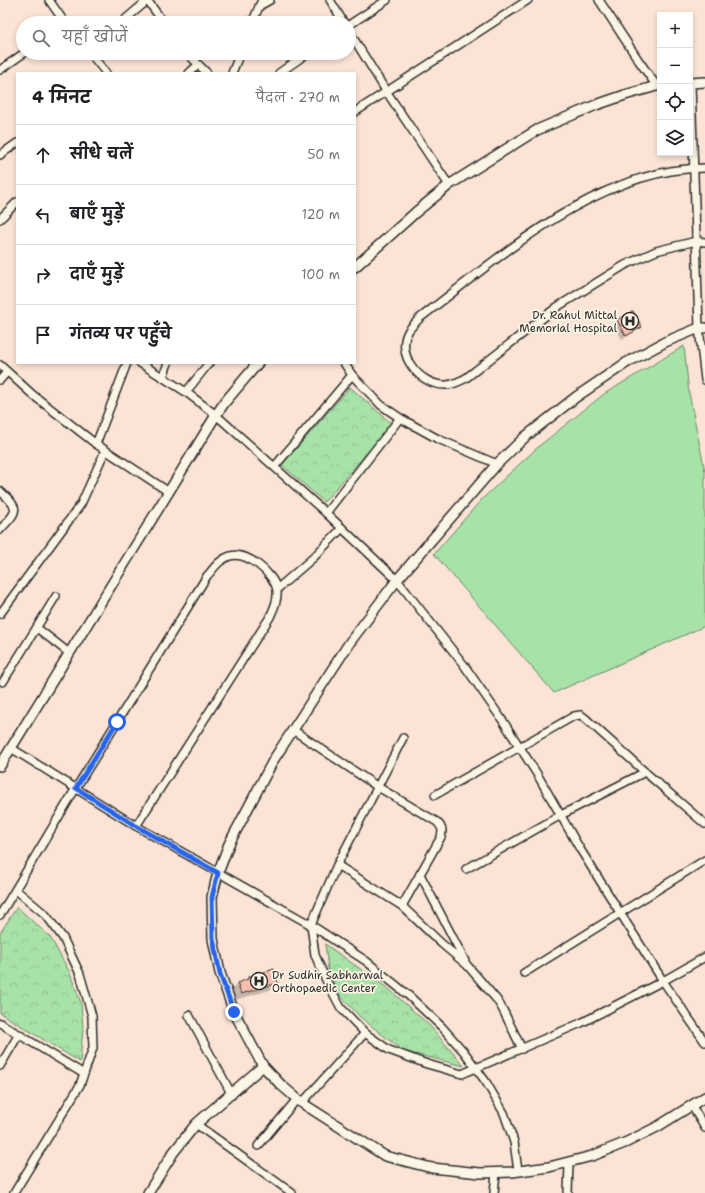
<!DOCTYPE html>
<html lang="hi">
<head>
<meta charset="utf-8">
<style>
	body { margin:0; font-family:"Shantell Sans","Playpen Sans Deva",sans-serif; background:#f6f6f6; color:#202124 }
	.controls { position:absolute; right:12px; top:12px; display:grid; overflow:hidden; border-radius:0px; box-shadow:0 2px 6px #0003 }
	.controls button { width:36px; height:36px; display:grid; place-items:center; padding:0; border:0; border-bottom:1px solid #e0e0e0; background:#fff; color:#202124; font:20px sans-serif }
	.stop { position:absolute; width:12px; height:12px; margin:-9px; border:3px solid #2563eb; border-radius:50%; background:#fff }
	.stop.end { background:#2563eb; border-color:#fff; box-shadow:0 1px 4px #0008 }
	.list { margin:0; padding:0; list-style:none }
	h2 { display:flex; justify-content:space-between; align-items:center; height:52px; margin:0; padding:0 16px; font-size:17px }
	h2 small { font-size:13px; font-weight:400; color:#757577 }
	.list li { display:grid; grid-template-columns:26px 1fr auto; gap:12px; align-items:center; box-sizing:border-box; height:60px; padding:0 16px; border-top:1px solid #e0e0e0 }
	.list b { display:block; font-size:15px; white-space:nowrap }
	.list em { font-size:13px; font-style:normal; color:#757577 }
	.icon { flex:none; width:22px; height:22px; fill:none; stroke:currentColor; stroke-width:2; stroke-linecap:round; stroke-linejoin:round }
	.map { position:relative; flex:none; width:705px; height:1193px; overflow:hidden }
	.search { position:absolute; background:#fff; box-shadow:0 2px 6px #0003; left:16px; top:16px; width:340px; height:44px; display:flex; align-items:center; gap:10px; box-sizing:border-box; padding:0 14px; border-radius:22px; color:#757577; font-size:15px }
	.panel { position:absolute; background:#fff; box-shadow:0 2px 6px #0003; left:16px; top:72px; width:340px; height:292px; border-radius:0px }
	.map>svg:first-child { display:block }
	.park { fill:url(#park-crowns); stroke:#698669 }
	.garden { fill:#a7e2a7; stroke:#698669 }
	.shadow { fill:#0003 }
	.building { fill:#f8beaf; stroke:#2b2b2b }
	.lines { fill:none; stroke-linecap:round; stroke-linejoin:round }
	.minor-casing { stroke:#2b2b2b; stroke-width:10 }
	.tertiary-casing { stroke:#2b2b2b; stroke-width:12 }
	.minor { stroke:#fcf5e5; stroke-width:7 }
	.tertiary { stroke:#fcf5e5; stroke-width:9 }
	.route { stroke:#2563eb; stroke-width:5 }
	.labels { text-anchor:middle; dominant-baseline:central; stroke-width:3.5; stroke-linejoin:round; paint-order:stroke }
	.poi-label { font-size:11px; fill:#2b2b2b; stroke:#fcf5e5; text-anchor:end }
</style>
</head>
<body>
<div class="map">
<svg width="705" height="1193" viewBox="0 0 705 1193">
	<defs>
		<pattern id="park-crowns" width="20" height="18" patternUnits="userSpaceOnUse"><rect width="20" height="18" fill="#a7e2a7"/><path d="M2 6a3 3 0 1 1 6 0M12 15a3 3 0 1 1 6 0" fill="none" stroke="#90c290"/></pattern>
	</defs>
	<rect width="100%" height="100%" fill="#fbe4d5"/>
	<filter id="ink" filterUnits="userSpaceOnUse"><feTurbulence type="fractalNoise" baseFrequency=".025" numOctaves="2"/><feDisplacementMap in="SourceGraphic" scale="8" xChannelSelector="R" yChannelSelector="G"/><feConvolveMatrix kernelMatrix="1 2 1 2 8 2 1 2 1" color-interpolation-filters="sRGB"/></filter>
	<g filter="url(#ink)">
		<g class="park">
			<path d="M 350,387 L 392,424 L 324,502 L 282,465 Z"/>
			<path d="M 17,907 L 50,937 L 69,971 L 81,1003 L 83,1029 L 80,1062 L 0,1013 L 0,933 Z"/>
			<path d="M 325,944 L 390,990 L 430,1026 L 464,1066 L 403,1051 L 360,1017 L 337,992 L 328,969 Z"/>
		</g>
		<path class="garden" d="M 684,346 L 689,393 L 705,471 L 705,626 L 554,693 L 434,554 L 481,500 L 539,446 L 604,394 Z"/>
		<g class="shadow">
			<path d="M 618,320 L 641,327 L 636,331 L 622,339 L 614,325 Z"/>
			<path d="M 248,977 L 277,983 L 270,990 L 235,1000 L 231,990 L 238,983 L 244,982 Z"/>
		</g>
		<g class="building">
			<path d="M 633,311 L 642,327 L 626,336 L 617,320 Z"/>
			<path d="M 274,969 L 278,983 L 241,994 L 237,983 L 248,979 L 248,977 Z"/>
		</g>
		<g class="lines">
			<g class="minor-casing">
				<g id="minor">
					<path d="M 49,0 L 65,23"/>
					<path d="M 147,0 L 164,23"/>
					<path d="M 330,0 L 344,23"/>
					<path d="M 599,0 L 639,61 L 656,85"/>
					<path d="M 259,6 L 270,0"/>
					<path d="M 121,23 L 148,0"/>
					<path d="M 252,23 L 262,0"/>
					<path d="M 349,25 L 387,0"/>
					<path d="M 349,31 L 386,91 L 449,185"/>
					<path d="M 90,53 L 106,73"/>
					<path d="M 187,53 L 207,73"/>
					<path d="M 0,70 L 24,53"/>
					<path d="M 189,73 L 198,65"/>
					<path d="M 232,73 L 240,53"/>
					<path d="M 279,73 L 308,53"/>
					<path d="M 691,83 L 699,328 L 705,380"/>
					<path d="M 355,112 L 528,0"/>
					<path d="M 0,155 L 17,143"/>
					<path d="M 705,168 C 598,168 500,257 420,318 C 416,322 412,326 409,330 C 394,354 420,386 446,385 C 453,385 460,381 466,378 L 557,307 L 625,265 L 656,251 L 696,241 L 705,242"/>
					<path d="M 0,219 L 17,202"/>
					<path d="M 140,363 L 186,392 L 216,415 L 326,513 L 397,580 L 464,665 L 503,721 L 537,774 L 580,849 L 663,981 L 705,1042"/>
					<path d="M 344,363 L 352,375"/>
					<path d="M 0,365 L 33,395 L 96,444 L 169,492"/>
					<path d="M 163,377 L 168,363"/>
					<path d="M 0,380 L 7,372"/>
					<path d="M 186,392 L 209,363"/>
					<path d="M 400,418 L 438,439 L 497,464"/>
					<path d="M 96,444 L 127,363"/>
					<path d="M 275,466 L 352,375 L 381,405 L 400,418 L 326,513"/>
					<path d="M 0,491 C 21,510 18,510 0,530"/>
					<path d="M 277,589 L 314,557 L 342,528"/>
					<path d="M 0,614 L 81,504 L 105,451"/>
					<path d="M 37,628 L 69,653"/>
					<path d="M 3,682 L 56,596"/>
					<path d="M 293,730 L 378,787 L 437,822 C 442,827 443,830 441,837 L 402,906"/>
					<path d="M 403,738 L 337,865 L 311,925 L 315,955 L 325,978 L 341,1008 L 365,1033 L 389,1050 L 427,1064 L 462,1074 L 581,1023 L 663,981 L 705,957"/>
					<path d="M 11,748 L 136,826 L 311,925 L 366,961 L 408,995 L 442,1027 L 465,1053 L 486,1082 L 504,1113 L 514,1142 L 518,1171"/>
					<path d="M 435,795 L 574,716 L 581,715 L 585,718 L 645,772 L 705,824"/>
					<path d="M 337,865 L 402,906 L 442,944 L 467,965 L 497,1000 L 503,1010 L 522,1049"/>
					<path d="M 466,869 L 561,815 L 645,772"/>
					<path d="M 420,874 L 465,961"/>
					<path d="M 0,915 L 76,788 L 207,576 C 214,568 220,559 230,556 C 247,551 274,574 277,590 C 278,600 274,608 270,617 L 136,826"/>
					<path d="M 524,973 L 705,860"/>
					<path d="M 189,1015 L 232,1095"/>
					<path d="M 0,1023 L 84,1074"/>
					<path d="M 0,1066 L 19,1034"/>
					<path d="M 302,1103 L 365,1033"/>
					<path d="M 692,1106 L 705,1128"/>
					<path d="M 196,1124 L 292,1193"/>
					<path d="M 258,1146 L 297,1099"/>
					<path d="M 14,1193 L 80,1085 L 93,1048 L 92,1016 L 80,974 L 63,938 L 46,915 L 16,890"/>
					<path d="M 494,1193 L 496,1173"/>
					<path d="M 568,1193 L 569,1163"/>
				</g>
			</g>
			<g class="tertiary-casing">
				<g id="tertiary">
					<path d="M 690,83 L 705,82"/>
					<path d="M 355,267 L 416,212 L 449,185 L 524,138 L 537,130 L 596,105 L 625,95 L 660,85"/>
					<path d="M 705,328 L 699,328 L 665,342 L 626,363 L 576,397 L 525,437 L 497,464 L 397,580 L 350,642 L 274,759 L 229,844 L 218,873 L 212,897 L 213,939 L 220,973 L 234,1012 L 263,1066 L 281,1085 L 302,1103 L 385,1156 L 432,1168 L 480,1173 L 512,1172 L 549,1167 L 592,1156 L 627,1142 L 657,1127 L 705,1097"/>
					<path d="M 0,766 L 216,415 L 225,402 L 258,363"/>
					<path d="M 148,1193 L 173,1153 L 196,1124 L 263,1066"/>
				</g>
			</g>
			<use href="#minor" class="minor"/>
			<use href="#tertiary" class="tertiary"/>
		</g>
	</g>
	<g class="lines" filter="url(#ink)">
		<path class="route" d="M 117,722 L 76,788 L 136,826 L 218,873 L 212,897 L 213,938 L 220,974 L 234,1012"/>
	</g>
	<defs>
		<g id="hospital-ring" transform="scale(0.9)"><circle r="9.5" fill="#fcf5e5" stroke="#2b2b2b" stroke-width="1.5"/><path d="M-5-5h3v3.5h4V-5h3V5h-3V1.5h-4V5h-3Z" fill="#2b2b2b"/></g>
	</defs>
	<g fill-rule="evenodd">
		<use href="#hospital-ring" x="630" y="321"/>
		<use href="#hospital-ring" x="259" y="981"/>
	</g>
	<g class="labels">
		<g class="poi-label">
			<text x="617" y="315">Dr. Rahul Mittal<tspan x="617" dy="13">Memorial Hospital</tspan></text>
			<text x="272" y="975" text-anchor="start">Dr Sudhir Sabharwal<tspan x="272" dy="13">Orthopaedic Center</tspan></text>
		</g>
	</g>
</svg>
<div class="controls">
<button>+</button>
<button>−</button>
<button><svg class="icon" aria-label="locate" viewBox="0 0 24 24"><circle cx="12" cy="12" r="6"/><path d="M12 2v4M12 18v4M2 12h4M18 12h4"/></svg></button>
<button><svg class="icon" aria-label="layers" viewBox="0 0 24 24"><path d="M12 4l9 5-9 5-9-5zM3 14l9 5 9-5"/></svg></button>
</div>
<div class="stop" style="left:117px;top:722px"></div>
<div class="stop end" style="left:234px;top:1012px"></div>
<div class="search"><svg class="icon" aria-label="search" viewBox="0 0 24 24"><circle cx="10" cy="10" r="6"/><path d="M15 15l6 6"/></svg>यहाँ खोजें</div>
<section class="panel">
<h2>4 मिनट<small>पैदल · 270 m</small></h2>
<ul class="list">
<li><svg class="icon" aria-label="ahead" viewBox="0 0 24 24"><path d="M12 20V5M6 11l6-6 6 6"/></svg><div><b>सीधे चलें</b></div><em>50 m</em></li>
<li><svg class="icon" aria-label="left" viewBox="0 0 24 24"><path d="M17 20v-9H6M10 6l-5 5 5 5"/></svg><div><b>बाएँ मुड़ें</b></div><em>120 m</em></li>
<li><svg class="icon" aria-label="right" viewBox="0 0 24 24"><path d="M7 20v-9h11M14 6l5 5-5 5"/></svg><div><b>दाएँ मुड़ें</b></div><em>100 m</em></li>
<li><svg class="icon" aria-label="arrive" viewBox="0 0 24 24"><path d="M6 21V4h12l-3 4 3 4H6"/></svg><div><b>गंतव्य पर पहुँचे</b></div></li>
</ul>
</section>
</div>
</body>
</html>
